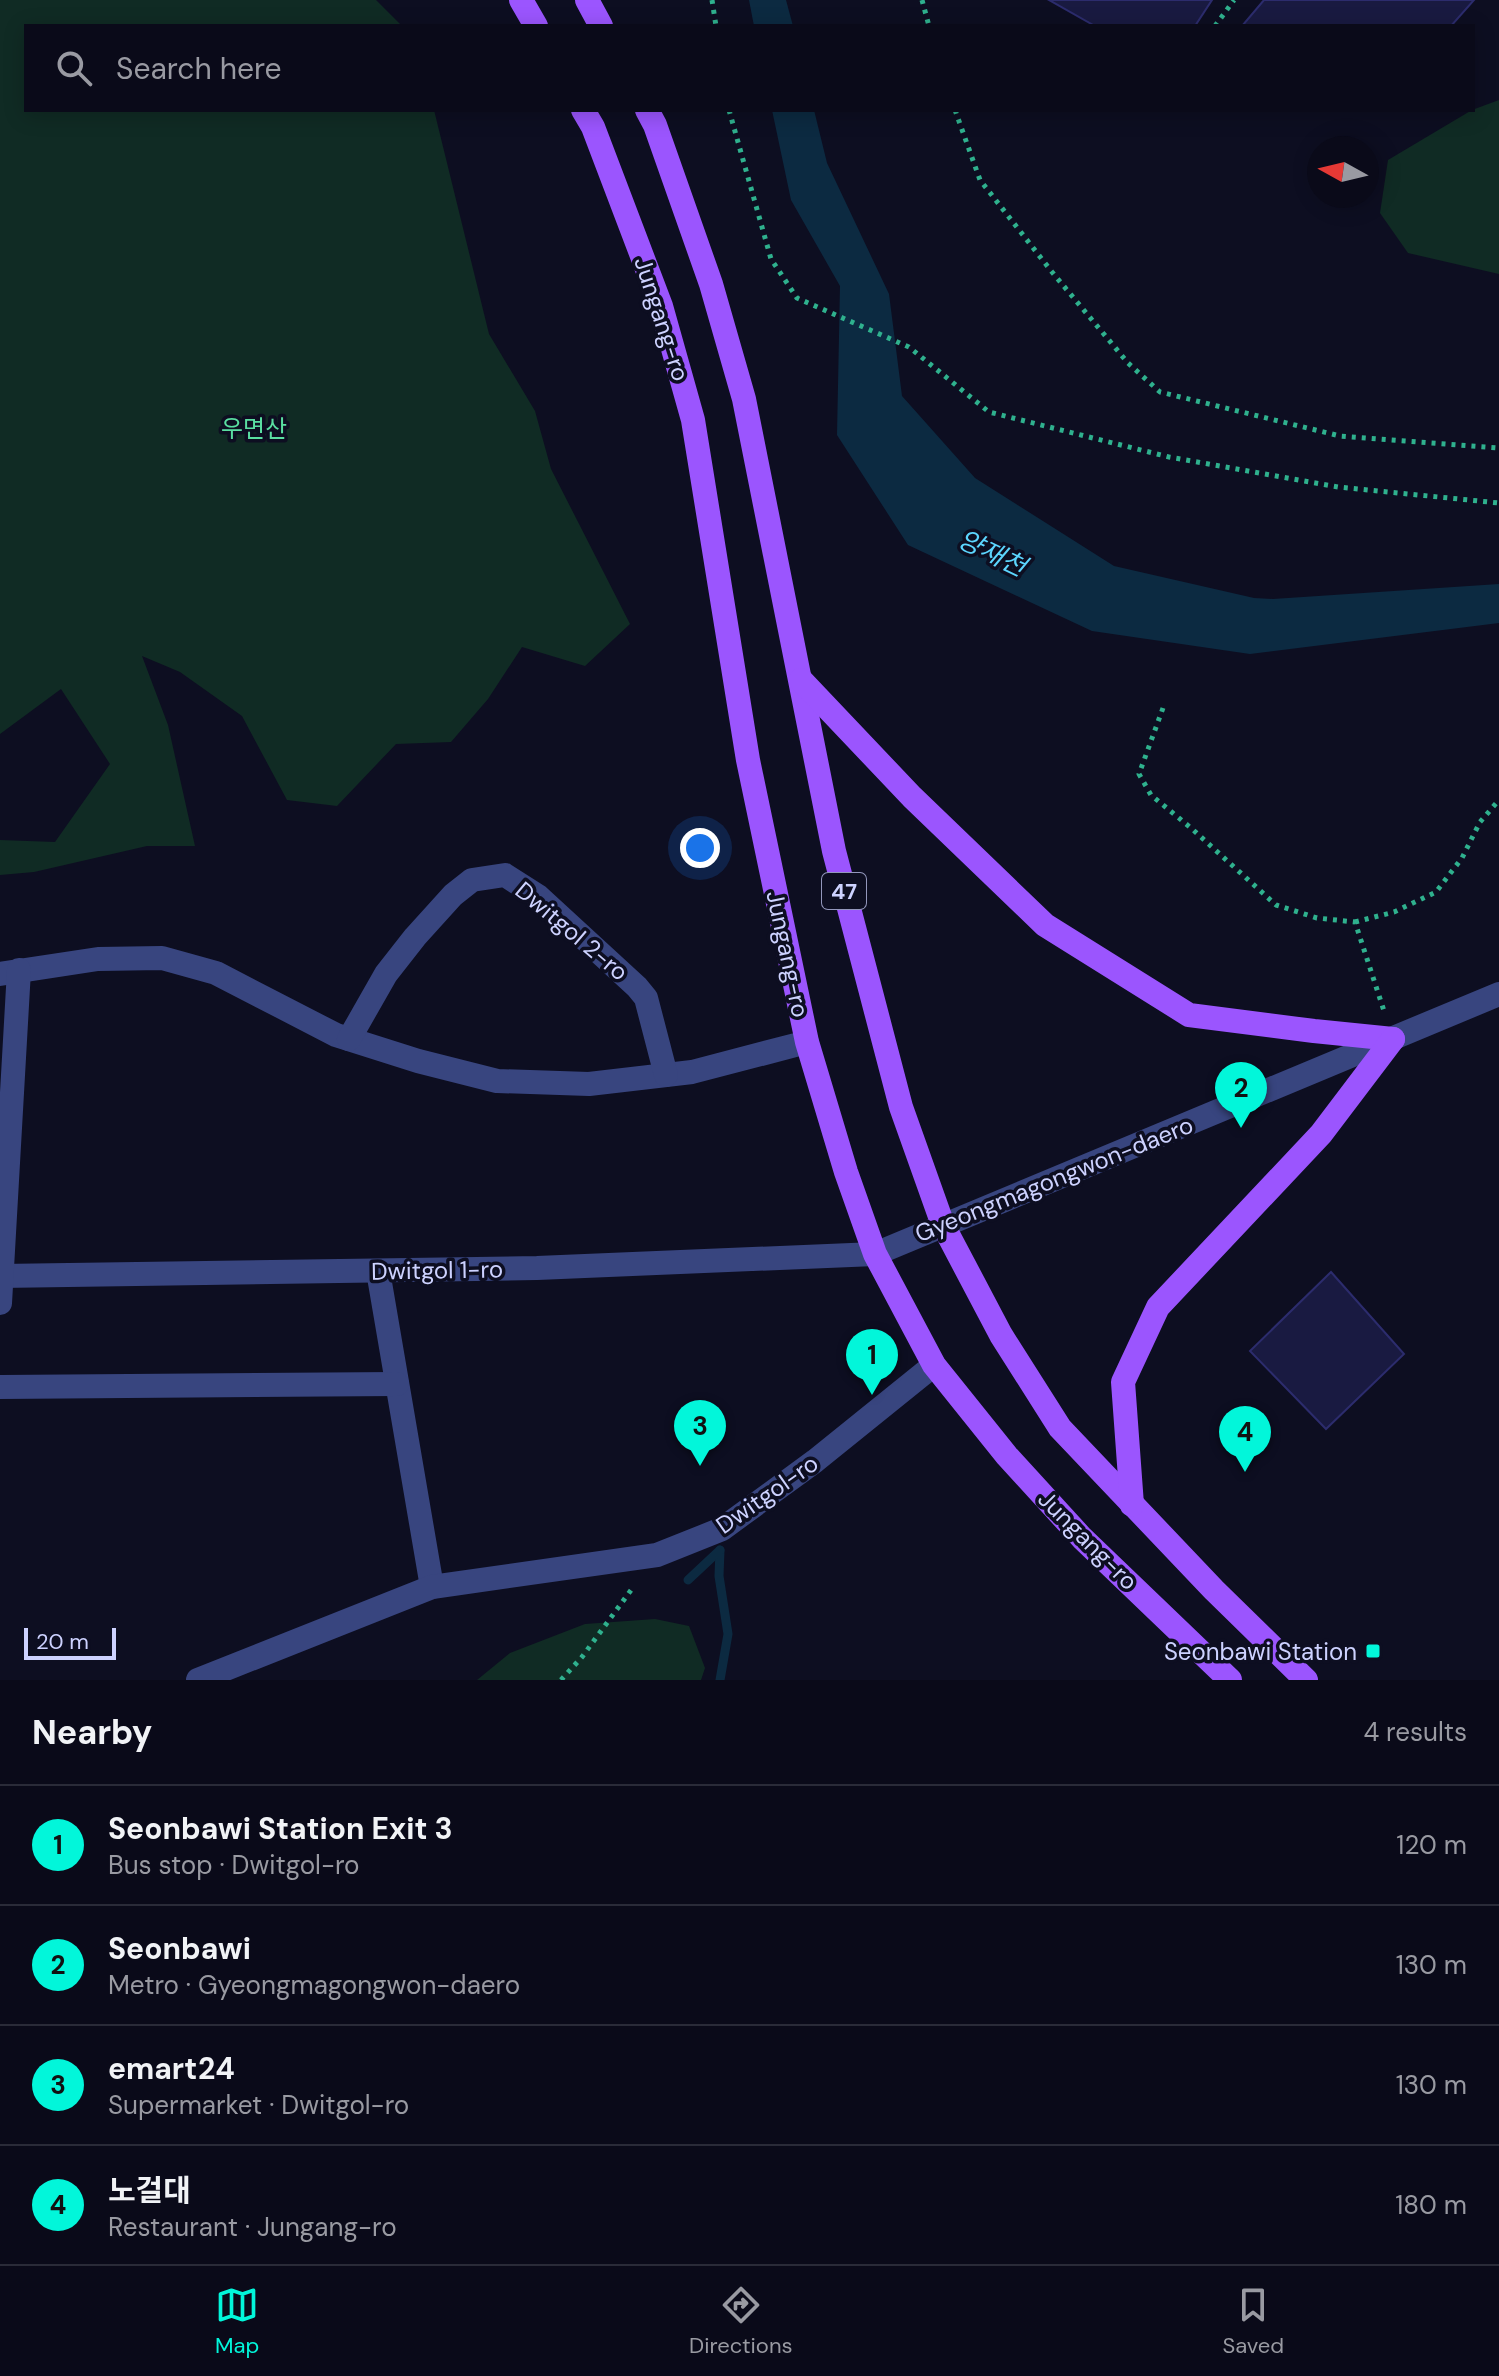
<!DOCTYPE html>
<html lang="en">
<head>
<meta charset="utf-8">
<style>
	body { margin:0; font-family:"DM Sans","Noto Sans KR",sans-serif; background:#131322; color:#f1f3f6 }
	.compass { position:absolute; left:1307px; top:136px; width:72px; height:72px; border-radius:50%; background:#0a0a19; box-shadow:0 4px 20px #0003; rotate:278deg }
	.scale { position:absolute; left:24px; bottom:20px; width:92px; box-sizing:border-box; padding-left:8px; border:4px solid #cdd2ff; border-top:0; font-size:22px; line-height:28px; white-space:nowrap; color:#cdd2ff; -webkit-text-stroke:6px #0d0e21; paint-order:stroke }
	.you { position:absolute; left:700px; top:848px; width:28px; height:28px; margin:-20px; border:6px solid #fff; border-radius:50%; background:#1a73e8; box-shadow:0 0 0 12px #1a73e833 }
	.badge { display:grid; place-items:center; width:52px; height:52px; border-radius:50%; background:#02f6da; color:#111; font-size:26px; font-weight:700 }
	.pin { position:absolute; translate:-50% -66px; filter:drop-shadow(0 2px 4px #0008) }
	.pin::after { content:''; position:absolute; top:42px; width:28px; height:24px; background:inherit; clip-path:polygon(0 0,100% 0,50% 100%) }
	.list { margin:0; padding:0; list-style:none }
	h2 { display:flex; justify-content:space-between; align-items:center; height:104px; margin:0; padding:0 32px; font-size:34px }
	h2 small { font-size:26px; font-weight:400; color:#999aa2 }
	.list li { display:grid; grid-template-columns:52px 1fr auto; gap:24px; align-items:center; box-sizing:border-box; height:120px; padding:0 32px; border-top:2px solid #2a2b38 }
	.list b { display:block; font-size:30px; white-space:nowrap }
	.list p { margin:0; font-size:26px; white-space:nowrap; color:#999aa2 }
	.list em { font-size:26px; font-style:normal; color:#999aa2 }
	.icon { flex:none; width:44px; height:44px; fill:none; stroke:currentColor; stroke-width:2; stroke-linecap:round; stroke-linejoin:round }
	.map { position:relative; flex:none; width:1499px; height:1680px; overflow:hidden }
	.search { position:absolute; background:#0a0a19; box-shadow:0 4px 20px #0003; left:24px; right:24px; top:24px; height:88px; display:flex; align-items:center; gap:20px; box-sizing:border-box; padding:0 28px; border-radius:0px; color:#999aa2; font-size:30px }
	.sheet { height:584px; background:#0a0a19 }
	nav { display:flex; justify-content:space-around; align-items:center; box-sizing:border-box; height:112px; border-top:2px solid #2a2b38; background:#0a0a19; font-size:22px; color:#999aa2 }
	nav a { display:grid; justify-items:center; gap:4px }
	nav .on { color:#02f6da }
	.map>svg:first-child { display:block }
	.green { fill:#102b24 }
	.water { fill:#0c2a41 }
	.lines { fill:none; stroke-linecap:round; stroke-linejoin:round }
	.stream { stroke:#0c2a41; stroke-width:9 }
	.building { fill:#191a41; stroke:#2c2c6d; stroke-width:2 }
	.path { stroke:#2fb18e; stroke-width:5; stroke-dasharray:4 6; stroke-linecap:butt }
	.minor { stroke:#38457f; stroke-width:24 }
	.major { stroke:#9b55fe; stroke-width:24 }
	.poi-dot { fill:#02f6da; stroke:#0d0e21; stroke-width:3 }
	.labels { text-anchor:middle; dominant-baseline:central; stroke-width:7; stroke-linejoin:round; paint-order:stroke }
	.shield { fill:#0d0e21; stroke:#9397bc; stroke-width:2 }
	.shield-label { font-size:22px; font-weight:bold; fill:#cdd2ff }
	.street-label { font-size:24px; fill:#cdd2ff; stroke:#0d0e21 }
	.park-label { font-size:24px; fill:#5adea1; stroke:#0d0e21 }
	.poi-label { font-size:24px; fill:#cdd2ff; stroke:#0d0e21; text-anchor:end }
	.water-label { font-size:26px; font-style:italic; fill:#5cd5fe; stroke:#0d0e21 }
</style>
</head>
<body>
<div class="map">
<svg width="1499" height="1680" viewBox="0 0 1499 1680">
	<rect width="100%" height="100%" fill="#0d0e21"/>
	<g class="green">
		<path d="M 0,0 L 376,0 L 402,26 L 26,26 L 26,110 L 434,110 L 489,334 L 535,411 L 551,469 L 630,624 L 585,666 L 522,647 L 488,699 L 451,742 L 396,744 L 337,806 L 287,800 L 242,716 L 180,672 L 142,656 L 168,725 L 195,846 L 147,846 L 34,872 L 0,875 L 0,840 L 55,842 L 110,764 L 61,689 L 0,734 Z"/>
		<path d="M 1499,100 L 1499,274 L 1408,253 L 1380,213 L 1388,160 L 1472,110 Z"/>
		<path d="M 655,1619 L 689,1626 L 705,1668 L 701,1680 L 477,1680 L 510,1653 L 585,1624 Z"/>
	</g>
	<g class="water">
		<path d="M 749,0 L 786,0 L 793,26 L 754,26 Z"/>
		<path d="M 772,110 L 814,110 L 827,163 L 889,294 L 902,396 L 975,478 L 1114,566 L 1254,598 L 1273,599 L 1499,584 L 1499,623 L 1250,654 L 1092,631 L 908,545 L 837,435 L 840,286 L 791,200 Z"/>
	</g>
	<g class="lines">
		<g class="stream">
			<path d="M 720,1550 L 719,1576 L 728,1634 L 720,1680"/>
			<path d="M 688,1580 L 720,1550"/>
		</g>
	</g>
	<g class="building">
		<path d="M 1049,0 L 1212,0 L 1195,26 L 1095,26 Z"/>
		<path d="M 1264,0 L 1474,0 L 1451,26 L 1242,26 Z"/>
		<path d="M 1331,1272 L 1404,1354 L 1326,1429 L 1250,1351 Z"/>
	</g>
	<g class="lines">
		<g class="path">
			<path d="M 712,0 L 716,26"/>
			<path d="M 922,0 L 929,26"/>
			<path d="M 1215,26 L 1234,0"/>
			<path d="M 729,110 L 771,259 L 797,298 L 909,347 L 989,412 L 1169,457 L 1338,487 L 1499,503"/>
			<path d="M 955,110 L 980,180 L 1052,272 L 1128,363 L 1160,392 L 1340,436 L 1499,448"/>
			<path d="M 1163,708 L 1139,774 L 1151,795 L 1191,828 L 1276,905 L 1317,918 L 1355,922 L 1384,1011"/>
			<path d="M 1355,922 L 1394,912 L 1436,892 L 1462,858 L 1480,822 L 1499,800"/>
			<path d="M 561,1680 L 582,1657 L 634,1586"/>
		</g>
		<g class="minor">
			<path d="M 0,974 L 98,959 L 162,958 L 216,973 L 336,1035 L 418,1061 L 497,1081 L 589,1084 L 692,1072 L 807,1042"/>
			<path d="M 349,1039 L 386,974 L 415,937 L 453,895 L 472,880 L 505,875 L 538,896 L 637,987 L 646,998 L 666,1075"/>
			<path d="M 378,1271 L 432,1587"/>
			<path d="M 0,1276 L 537,1268 L 875,1254 L 1499,994"/>
			<path d="M 0,1303 L 19,970"/>
			<path d="M 0,1387 L 397,1384"/>
			<path d="M 198,1680 L 432,1587 L 657,1555 L 722,1529 L 815,1461 L 934,1365"/>
		</g>
		<g class="major">
			<path d="M 521,0 L 536,26"/>
			<path d="M 587,0 L 601,26"/>
			<path d="M 583,110 L 593,127 L 661,306 L 693,420 L 748,760 L 807,1042 L 846,1172 L 875,1254 L 934,1365 L 1007,1456 L 1082,1538 L 1230,1680"/>
			<path d="M 647,110 L 655,125 L 711,284 L 744,399 L 834,851 L 901,1107 L 943,1225 L 1001,1335 L 1060,1428 L 1214,1590 L 1306,1680"/>
			<path d="M 801,680 L 912,797 L 1045,925 L 1189,1015 L 1314,1031 L 1393,1039"/>
			<path d="M 1132,1505 L 1123,1382 L 1158,1307 L 1321,1134 L 1393,1039"/>
		</g>
	</g>
	<rect class="poi-dot" x="1365" y="1643" width="16" height="16" rx="4"/>
	<g class="labels">
		<rect class="shield" x="822" y="873" width="44" height="36" rx="6"/>
		<g class="shield-label">
			<text x="844" y="891">47</text>
		</g>
		<g class="street-label">
			<text transform="translate(662 319) rotate(72)">Jungang-ro</text>
			<text transform="translate(572 931) rotate(40)">Dwitgol 2-ro</text>
			<text transform="translate(788 954) rotate(78)">Jungang-ro</text>
			<text transform="translate(1054 1179) rotate(-22)">Gyeongmagongwon-daero</text>
			<text transform="translate(437 1270) rotate(-1)">Dwitgol 1-ro</text>
			<text transform="translate(767 1494) rotate(-35)">Dwitgol-ro</text>
			<text transform="translate(1088 1540) rotate(45)">Jungang-ro</text>
		</g>
		<g class="park-label">
			<text x="254" y="428">우면산</text>
		</g>
		<g class="poi-label">
			<text x="1357" y="1651">Seonbawi Station</text>
		</g>
		<g class="water-label">
			<text transform="translate(992 553) rotate(26)">양재천</text>
		</g>
	</g>
</svg>
<svg class="compass" viewBox="-18 -18 36 36"><path d="M0-13l5 13h-10z" fill="#e53935"/><path d="M0 13l5-13h-10z" fill="#999aa2"/></svg>
<div class="scale">20 m</div>
<div class="you"></div>
<div class="pin badge" style="left:872px;top:1395px">1</div>
<div class="pin badge" style="left:1241px;top:1128px">2</div>
<div class="pin badge" style="left:700px;top:1466px">3</div>
<div class="pin badge" style="left:1245px;top:1472px">4</div>
<div class="search"><svg class="icon" aria-label="search" viewBox="0 0 24 24"><circle cx="10" cy="10" r="6"/><path d="M15 15l6 6"/></svg>Search here</div>
</div>
<section class="sheet">
<h2>Nearby<small>4 results</small></h2>
<ul class="list">
<li><span class="badge">1</span><div><b>Seonbawi Station Exit 3</b><p>Bus stop · Dwitgol-ro</p></div><em>120 m</em></li>
<li><span class="badge">2</span><div><b>Seonbawi</b><p>Metro · Gyeongmagongwon-daero</p></div><em>130 m</em></li>
<li><span class="badge">3</span><div><b>emart24</b><p>Supermarket · Dwitgol-ro</p></div><em>130 m</em></li>
<li><span class="badge">4</span><div><b>노걸대</b><p>Restaurant · Jungang-ro</p></div><em>180 m</em></li>
</ul>
</section>
<nav>
<a class="on"><svg class="icon" aria-label="map" viewBox="0 0 24 24"><path d="M3 6l6-2 6 2 6-2v14l-6 2-6-2-6 2zM9 4v14M15 6v14"/></svg>Map</a>
<a><svg class="icon" aria-label="directions" viewBox="0 0 24 24"><path d="M12 3l9 9-9 9-9-9zM9 14v-3h6M13 9l2 2-2 2"/></svg>Directions</a>
<a><svg class="icon" aria-label="saved" viewBox="0 0 24 24"><path d="M7 4h10v16l-5-4-5 4z"/></svg>Saved</a>
</nav>
</body>
</html>
